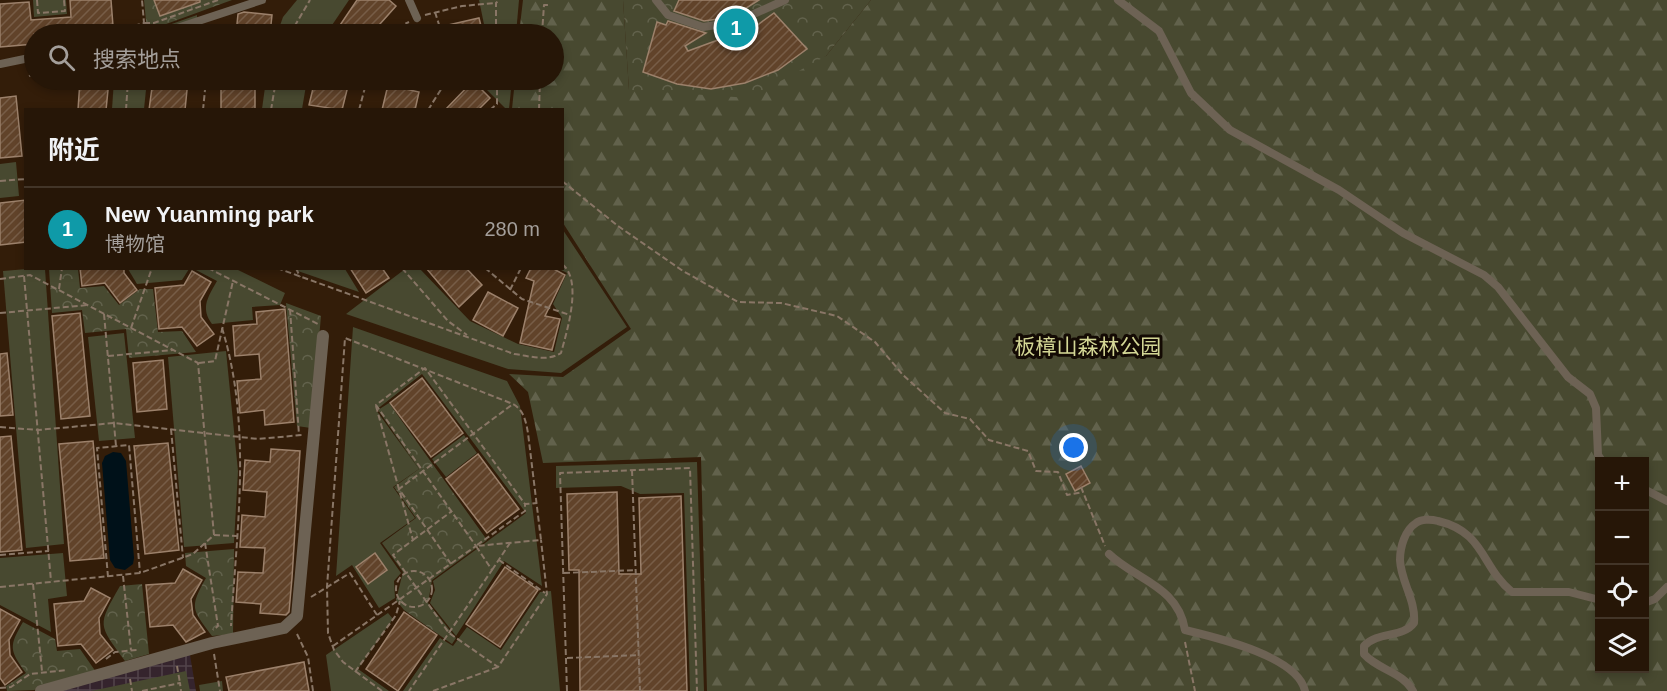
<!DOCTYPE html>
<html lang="zh">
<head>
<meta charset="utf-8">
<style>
	body { margin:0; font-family:Arial,"Noto Sans SC",sans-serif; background:#322315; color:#f1f3f6 }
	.controls { position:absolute; right:18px; bottom:18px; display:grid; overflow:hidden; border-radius:0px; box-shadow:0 3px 9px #0003 }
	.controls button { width:54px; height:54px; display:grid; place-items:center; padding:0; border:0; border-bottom:2px solid #423528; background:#261607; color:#f1f3f6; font:30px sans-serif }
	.you { position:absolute; left:1074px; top:448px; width:21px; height:21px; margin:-15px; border:4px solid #fff; border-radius:50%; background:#1a73e8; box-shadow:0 0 0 9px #1a73e833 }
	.badge { display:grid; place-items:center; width:39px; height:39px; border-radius:50%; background:#fa9f4e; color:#fff; font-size:20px; font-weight:700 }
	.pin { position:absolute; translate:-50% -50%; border:3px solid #fff; box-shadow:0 2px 6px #0006 }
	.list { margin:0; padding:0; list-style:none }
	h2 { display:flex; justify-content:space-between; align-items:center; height:78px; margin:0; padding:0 24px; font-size:26px }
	h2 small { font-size:20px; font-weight:400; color:#a49f9b }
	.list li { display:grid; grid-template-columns:39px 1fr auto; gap:18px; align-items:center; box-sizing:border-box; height:84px; padding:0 24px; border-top:2px solid #423528 }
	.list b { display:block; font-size:22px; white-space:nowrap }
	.list p { margin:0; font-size:20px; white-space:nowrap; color:#a49f9b }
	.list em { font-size:20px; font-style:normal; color:#a49f9b }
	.icon { flex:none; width:33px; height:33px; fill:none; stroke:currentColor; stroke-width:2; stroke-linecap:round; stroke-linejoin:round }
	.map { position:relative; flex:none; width:1667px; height:691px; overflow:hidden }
	.search { position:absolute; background:#261607; box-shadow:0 3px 9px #0003; left:24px; top:24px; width:540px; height:66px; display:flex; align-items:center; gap:15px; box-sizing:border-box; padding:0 21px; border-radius:33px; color:#a49f9b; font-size:22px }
	.panel { position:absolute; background:#261607; box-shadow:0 3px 9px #0003; left:24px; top:108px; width:540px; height:162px; border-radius:0px }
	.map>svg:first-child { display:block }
	.industrial { fill:url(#industrial-grid) }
	.grass { fill:#484930 }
	.forest { fill:url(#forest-firs); fill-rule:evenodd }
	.park { fill:url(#park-crowns) }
	.water { fill:#001119 }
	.building { fill:url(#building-hatch); stroke:#9c816b; stroke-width:1.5 }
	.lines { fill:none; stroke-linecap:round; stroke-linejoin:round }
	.path { stroke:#897666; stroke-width:2; stroke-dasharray:6 3; stroke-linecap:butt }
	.service { stroke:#6d6254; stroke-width:8 }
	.minor { stroke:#6d6254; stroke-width:12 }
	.labels { text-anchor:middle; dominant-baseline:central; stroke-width:6; stroke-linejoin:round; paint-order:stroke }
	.park-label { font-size:21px; fill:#d4d795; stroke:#130a03 }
</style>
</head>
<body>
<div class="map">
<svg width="1667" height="691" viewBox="0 0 1667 691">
	<defs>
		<pattern id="industrial-grid" width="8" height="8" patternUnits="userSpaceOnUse" patternTransform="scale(1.5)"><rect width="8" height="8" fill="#35242d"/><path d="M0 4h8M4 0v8" fill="none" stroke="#52434a"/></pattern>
		<pattern id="forest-firs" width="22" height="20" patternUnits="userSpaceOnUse" patternTransform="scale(1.5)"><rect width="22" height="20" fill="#484930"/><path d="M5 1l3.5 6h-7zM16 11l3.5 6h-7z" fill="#62624c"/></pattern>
		<pattern id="park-crowns" width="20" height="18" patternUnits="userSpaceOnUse" patternTransform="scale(1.5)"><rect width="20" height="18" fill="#484930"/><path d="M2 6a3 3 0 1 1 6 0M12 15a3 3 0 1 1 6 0" fill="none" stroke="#62624c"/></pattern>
		<pattern id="building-hatch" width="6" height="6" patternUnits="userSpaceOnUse" patternTransform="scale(1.5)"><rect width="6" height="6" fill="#61432a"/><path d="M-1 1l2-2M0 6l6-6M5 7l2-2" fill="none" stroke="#775d47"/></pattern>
	</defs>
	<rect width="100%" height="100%" fill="#331d09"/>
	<path class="industrial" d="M 189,649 L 196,691 L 43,691 Z"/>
	<g class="grass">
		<path d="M 33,0 L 66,0 L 67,14 L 34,17 Z"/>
		<path d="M 297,0 L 349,0 L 326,34 L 277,34 L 283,17 Z"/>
		<path d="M 479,0 L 519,0 L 516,34 L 486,34 Z"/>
		<path d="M 197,15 L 197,34 L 149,34 L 149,32 Z"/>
		<path d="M 114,80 L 147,80 L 144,109 L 112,109 Z"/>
		<path d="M 266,80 L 307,80 L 302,109 L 262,109 Z"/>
		<path d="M 477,80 L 512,80 L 509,109 L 506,109 Z"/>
		<path d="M 16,162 L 19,196 L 0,198 L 0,164 Z"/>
		<path d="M 563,230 L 627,327 L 561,373 L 508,369 L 346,314 L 405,269 L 420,269 L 470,321 L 518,344 L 554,352 L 562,318 L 553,304 L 567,273 L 559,269 L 562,268 Z"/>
		<path d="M 27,269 L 45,269 L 64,544 L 26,548 L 3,271 Z"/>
		<path d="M 128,269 L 128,268 L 189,269 L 182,280 L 137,284 Z"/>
		<path d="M 194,269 L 236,269 L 285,293 L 280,305 L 252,307 L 253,320 L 212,324 C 200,308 208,297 217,281 Z"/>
		<path d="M 292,269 L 345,269 L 359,292 Z"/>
		<path d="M 353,327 L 507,381 L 520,406 L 542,586 L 504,561 L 456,636 L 430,603 L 435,590 L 433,581 L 526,513 L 422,374 L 376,410 L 419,469 L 393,487 L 415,518 L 380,543 L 401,573 L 394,581 L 395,598 L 379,608 L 352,565 L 336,576 Z"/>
		<path d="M 124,333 L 135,438 L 99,441 L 88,337 Z"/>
		<path d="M 226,351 L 238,471 L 234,543 L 184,547 L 168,357 Z"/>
		<path d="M 464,435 L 477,453 L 446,477 L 432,459 Z"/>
		<path d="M 697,462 L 704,691 L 690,691 L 684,493 L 640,494 L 621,486 L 556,488 L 556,466 Z"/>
		<path d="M 63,553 L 67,596 L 48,599 L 51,632 L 0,605 L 0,558 Z"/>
		<path d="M 551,591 L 560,691 L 403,691 L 440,638 L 453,646 L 467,627 L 501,650 L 540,592 Z"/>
		<path d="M 388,613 L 393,619 L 358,669 L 389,691 L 331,691 L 326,655 Z"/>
		<path d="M 186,671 L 190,691 L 91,691 Z"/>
		<path d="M 222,681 L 223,691 L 200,691 L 199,685 Z"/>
	</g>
	<path class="forest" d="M 523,0 L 623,0 L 629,90 L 826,56 L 871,0 L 1667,0 L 1667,691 L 707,691 L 701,457 L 543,463 L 528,392 L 509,374 L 563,377 L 631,329 L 563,223 L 562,110 L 512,109 L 515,80 L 554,80 L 554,34 L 519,34 ZM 1600,462 L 1644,462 L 1644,668 L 1600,668 Z"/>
	<g class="park">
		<path d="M 144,0 L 232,0 L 147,31 Z"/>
		<path d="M 623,0 L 871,0 L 826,56 L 750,98 L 629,90 Z"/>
		<path d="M 49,269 L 78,269 L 80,288 L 104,286 L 119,305 L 140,289 L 153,289 L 158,332 L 182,331 L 196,352 L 129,358 L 126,329 L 85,333 L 82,310 L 52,313 Z"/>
		<path d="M 286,303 L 321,316 L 311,428 L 297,426 Z"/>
		<path d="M 389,403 L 487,540 L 432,580 L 428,603 L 456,638 L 452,644 L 404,610 L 396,600 L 403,572 L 382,543 L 416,518 L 394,487 L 419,469 L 378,410 Z"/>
		<path d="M 234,549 L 233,634 L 212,636 C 192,609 189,608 206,578 L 186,566 L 185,553 Z"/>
		<path d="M 142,584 L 149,654 L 125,661 C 98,624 97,626 120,586 Z"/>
		<path d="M 23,622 L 55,639 L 57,651 L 80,649 L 96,672 L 34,690 L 7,691 L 6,686 L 26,673 C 9,650 9,646 23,622 Z"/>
	</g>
	<path class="water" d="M 113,452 L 121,453 L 126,461 L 134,558 L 133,564 L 125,570 L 115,568 L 110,560 L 102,463 L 105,456 Z"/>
	<g class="building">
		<path d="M 70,0 L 111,0 L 113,26 L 102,30 L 66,34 L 34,34 L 34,44 L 0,47 L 0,4 L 29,2 L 31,20 L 71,17 Z"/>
		<path d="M 154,0 L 200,0 L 200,2 L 160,16 Z"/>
		<path d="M 357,0 L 389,0 L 396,6 L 371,34 L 334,34 Z"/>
		<path d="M 679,0 L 759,0 L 732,17 L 704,21 L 674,11 Z"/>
		<path d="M 244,12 L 272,15 L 270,34 L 236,34 L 238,14 Z"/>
		<path d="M 774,13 L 807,49 L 778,70 L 745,83 L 711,89 L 677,84 L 643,72 L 657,22 L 666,25 L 668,21 L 706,33 L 685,46 L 688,51 L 756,26 Z"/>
		<path d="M 479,18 L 483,34 L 451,34 L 448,25 Z"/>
		<path d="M 80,80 L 109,80 L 106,110 L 78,110 Z"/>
		<path d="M 153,80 L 188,80 L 185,110 L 149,110 Z"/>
		<path d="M 226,80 L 255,80 L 255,110 L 221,110 L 221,89 L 226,89 Z"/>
		<path d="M 315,80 L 349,82 L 342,110 L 309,105 Z"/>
		<path d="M 473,81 L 490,98 L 478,110 L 445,110 Z"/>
		<path d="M 388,85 L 419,92 L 415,110 L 382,110 Z"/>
		<path d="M 16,96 L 22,156 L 0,158 L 0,98 Z"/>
		<path d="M 26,200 L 26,242 L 0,245 L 0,203 Z"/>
		<path d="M 80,268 L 124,268 L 124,273 L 137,290 L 120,303 L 105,283 L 82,286 Z"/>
		<path d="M 350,268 L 382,268 L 389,278 L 366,293 Z"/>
		<path d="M 426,268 L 466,268 L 482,285 L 459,307 Z"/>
		<path d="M 531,268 L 552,268 L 565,275 L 545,316 L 560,319 L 552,350 L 520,343 L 534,281 L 526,278 Z"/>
		<path d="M 192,271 L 211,282 L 200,301 L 201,317 L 214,334 L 197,346 L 182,327 L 159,329 L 155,288 L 184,285 Z"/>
		<path d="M 488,292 L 518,308 L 503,336 L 473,320 Z"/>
		<path d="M 285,309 L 294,422 L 265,425 L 264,410 L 240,413 L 237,381 L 261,379 L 259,354 L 235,356 L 233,326 L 257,324 L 256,312 Z"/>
		<path d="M 80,313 L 90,416 L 61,419 L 52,316 Z"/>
		<path d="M 7,353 L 13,415 L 0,416 L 0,354 Z"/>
		<path d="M 163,360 L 167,409 L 137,412 L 133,363 Z"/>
		<path d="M 422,378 L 463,433 L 431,457 L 390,403 Z"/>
		<path d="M 11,436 L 22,550 L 0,552 L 0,437 Z"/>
		<path d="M 93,441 L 104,558 L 70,561 L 59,444 Z"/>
		<path d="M 168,443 L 179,550 L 145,554 L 134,446 Z"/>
		<path d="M 271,449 L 300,451 L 292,578 L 289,612 L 286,615 L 260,613 L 261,604 L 236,602 L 238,572 L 263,573 L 265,548 L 240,547 L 242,515 L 265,517 L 267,492 L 243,490 L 245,460 L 270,462 Z"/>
		<path d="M 478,454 L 519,509 L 487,533 L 446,479 Z"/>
		<path d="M 1081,466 L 1090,483 L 1075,491 L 1066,474 Z"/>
		<path d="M 617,492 L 619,574 L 641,574 L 639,498 L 681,496 L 687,691 L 580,691 L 579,570 L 569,570 L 567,494 Z"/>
		<path d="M 375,553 L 387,570 L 368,584 L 356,567 Z"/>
		<path d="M 505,567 L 538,590 L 500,647 L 466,624 Z"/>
		<path d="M 183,569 L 202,580 L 191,599 L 193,615 L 205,632 L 186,642 L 173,625 L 150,627 L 146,585 L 175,583 Z"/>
		<path d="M 91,588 L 110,598 L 99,618 L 100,634 L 113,650 L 96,663 L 81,644 L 58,646 L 54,604 L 84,601 Z"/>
		<path d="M 0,609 L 20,620 L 9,640 L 10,655 L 22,672 L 5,685 L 0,678 Z"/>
		<path d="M 404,612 L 437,635 L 398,691 L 366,669 Z"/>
		<path d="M 304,662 L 309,691 L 229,691 L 226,677 Z"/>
	</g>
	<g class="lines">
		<g class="path">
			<path d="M 37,0 L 38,13 L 65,11 L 64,0"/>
			<path d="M 435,12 L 442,34"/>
			<path d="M 425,15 L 462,6 L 496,3"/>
			<path d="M 144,23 L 154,23 L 218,0"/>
			<path d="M 134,26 L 144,23 L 142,0"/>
			<path d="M 213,34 L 214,26"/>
			<path d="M 290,34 L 310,0"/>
			<path d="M 391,34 L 398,27 L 409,22"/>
			<path d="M 496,34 L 496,3 L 499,0"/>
			<path d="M 542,34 L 544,5 L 550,5"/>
			<path d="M 29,76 L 34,74"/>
			<path d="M 126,110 L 128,80"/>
			<path d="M 203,110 L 206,80"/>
			<path d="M 271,110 L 276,80"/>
			<path d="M 359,110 L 367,80"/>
			<path d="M 428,110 L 445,83 L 450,80"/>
			<path d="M 490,110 L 497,104 L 497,80"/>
			<path d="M 539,110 L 540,80"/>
			<path d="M 0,181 L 26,179"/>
			<path d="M 562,181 L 618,226 L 683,271 L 738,302 L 781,303 L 837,316 L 875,342 L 903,375 L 945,413 L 970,419 L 989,440 L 1028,451 L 1036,471 L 1058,472 L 1067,495 L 1083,492"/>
			<path d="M 208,268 L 318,324"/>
			<path d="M 277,268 L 514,354 C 530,356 547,362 561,353 C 567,331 583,280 562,264"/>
			<path d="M 296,268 L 300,277"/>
			<path d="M 402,268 L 448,321 L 467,335"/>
			<path d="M 485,268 L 522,299 L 570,315"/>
			<path d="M 24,276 L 51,581"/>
			<path d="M 0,279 L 30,275 L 198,363 L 214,535 L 193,554 L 140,573 L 0,587"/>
			<path d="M 59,289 L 62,268"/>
			<path d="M 510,290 L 521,268"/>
			<path d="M 290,309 L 299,435"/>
			<path d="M 0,313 L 88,305"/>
			<path d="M 104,314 L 116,446"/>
			<path d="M 131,328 L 152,268"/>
			<path d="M 222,328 C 252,425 237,527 231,626"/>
			<path d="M 108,356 L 173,350"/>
			<path d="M 199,363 L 215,361 L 233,281"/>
			<path d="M 376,406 L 413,540 L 393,555 L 449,633 L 498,667 L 547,594 L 541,540"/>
			<path d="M 0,427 L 38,430 L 114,423 L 258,439 L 302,435"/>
			<path d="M 171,429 L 183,558"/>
			<path d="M 632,470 L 640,691"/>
			<path d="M 1081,487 L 1105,546"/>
			<path d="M 214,535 L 237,536"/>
			<path d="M 413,540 L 452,511"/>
			<path d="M 205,543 L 218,626 L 213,630"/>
			<path d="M 477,545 L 525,511 L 525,504"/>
			<path d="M 0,555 L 49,551"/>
			<path d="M 499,560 L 545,593"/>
			<path d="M 451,564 L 399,489 L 513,404"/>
			<path d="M 492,570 L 510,543"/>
			<circle cx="414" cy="589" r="18"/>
			<path d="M 564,573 L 636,570"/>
			<path d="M 123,576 L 131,650"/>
			<path d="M 108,577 L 97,448 L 129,445 L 140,573"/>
			<path d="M 33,584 L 42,671"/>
			<path d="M 311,597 L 350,573 L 377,615"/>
			<path d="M 297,634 L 308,657 L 313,691"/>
			<path d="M 1185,642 L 1195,691"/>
			<path d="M 333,646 L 476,546 L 376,405 L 425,368 L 525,504 L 537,503"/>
			<path d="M 214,654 L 220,691"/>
			<path d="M 567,658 L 639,655"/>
			<path d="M 106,659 L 115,652 L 137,650"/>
			<path d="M 177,666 L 180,683"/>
			<path d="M 355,672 L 396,615 L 400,601"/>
			<path d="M 130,679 L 132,691"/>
			<path d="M 0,688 L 11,687 L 30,674 L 67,670"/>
			<path d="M 142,691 L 180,683 L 181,691"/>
			<path d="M 382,691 L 343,662 L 334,650 L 328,633 L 327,587 L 345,338 L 513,404 C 524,410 526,422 528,433 L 541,540 L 476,546 L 492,570 L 409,691"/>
			<path d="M 433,691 L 498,667"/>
			<path d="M 567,691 L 560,473 L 690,468 L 697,691"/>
		</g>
		<g class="service">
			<path d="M 409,0 L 417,18"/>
			<path d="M 656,0 L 668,15 L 703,27 L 736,22 L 785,0"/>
			<path d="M 1118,0 L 1159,31 L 1191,93 L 1230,130 L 1339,190 L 1403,233 L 1484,275 L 1498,287 L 1568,377 L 1590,394 L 1596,408 L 1598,455 L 1603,462"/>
			<path d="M 107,34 L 125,29 L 127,34"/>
			<path d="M 159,34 L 262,0"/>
			<path d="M 0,64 L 34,57"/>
			<path d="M 1644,489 L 1667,501"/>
			<path d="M 1109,554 C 1136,580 1178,586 1185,630 C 1214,637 1298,656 1305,691"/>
			<path d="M 1644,603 L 1655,599 L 1667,587"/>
			<path d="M 1413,691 C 1403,672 1378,670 1364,654 L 1364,646 C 1378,631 1403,638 1414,623 C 1416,600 1401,582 1400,560 C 1400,547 1405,530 1416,523 C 1421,519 1431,519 1438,521 C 1485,532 1481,567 1512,592 L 1569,592 L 1600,600"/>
		</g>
		<path class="minor" d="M 41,691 L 212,643 L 284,628 L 297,616 L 323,336"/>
	</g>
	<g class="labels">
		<g class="park-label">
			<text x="1088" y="346">板樟山森林公园</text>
		</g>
	</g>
</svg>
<div class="controls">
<button>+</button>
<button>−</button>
<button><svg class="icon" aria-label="locate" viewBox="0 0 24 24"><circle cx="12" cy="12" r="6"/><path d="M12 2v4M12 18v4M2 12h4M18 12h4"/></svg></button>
<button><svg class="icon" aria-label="layers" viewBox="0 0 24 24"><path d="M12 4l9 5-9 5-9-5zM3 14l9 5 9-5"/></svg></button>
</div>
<div class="you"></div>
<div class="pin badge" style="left:736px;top:28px;background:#0f9aa8">1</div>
<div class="search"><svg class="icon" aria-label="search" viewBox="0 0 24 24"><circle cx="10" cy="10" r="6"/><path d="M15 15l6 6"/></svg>搜索地点</div>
<section class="panel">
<h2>附近<small></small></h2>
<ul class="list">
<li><span class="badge" style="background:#0f9aa8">1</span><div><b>New Yuanming park</b><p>博物馆</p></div><em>280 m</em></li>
</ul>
</section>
</div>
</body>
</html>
